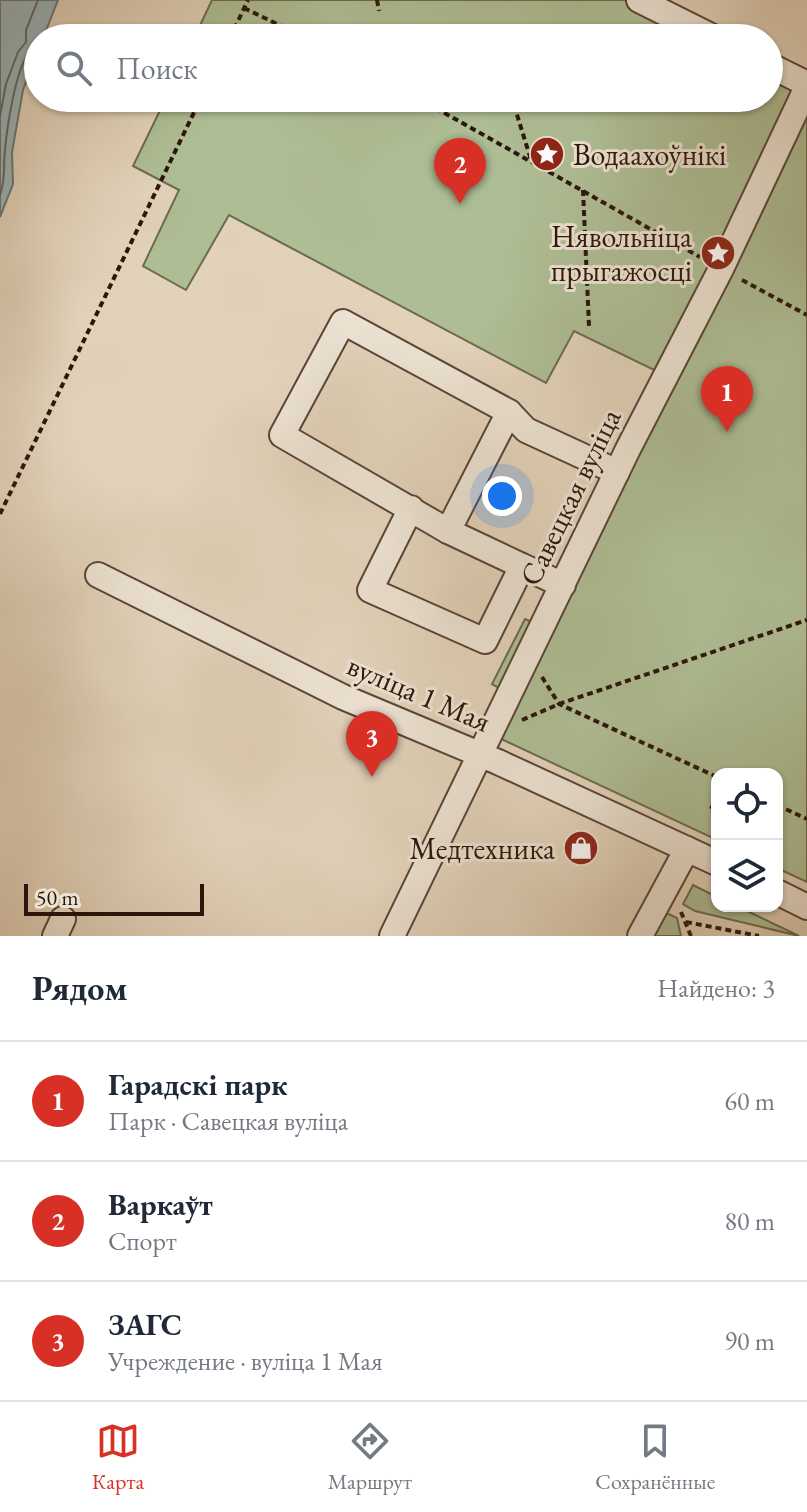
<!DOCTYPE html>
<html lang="ru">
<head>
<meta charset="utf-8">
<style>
	body { margin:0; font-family:"EB Garamond",serif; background:#f6f6f7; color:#1f2937 }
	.controls { position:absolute; right:24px; bottom:24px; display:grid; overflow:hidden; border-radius:16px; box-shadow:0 2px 6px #0004 }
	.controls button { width:72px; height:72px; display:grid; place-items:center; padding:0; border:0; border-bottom:2px solid #e0e1e3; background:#fff; color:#1f2937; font:40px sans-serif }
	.scale { position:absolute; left:24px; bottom:20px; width:180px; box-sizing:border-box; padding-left:8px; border:4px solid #2c160c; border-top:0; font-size:22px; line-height:28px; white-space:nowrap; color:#2c160c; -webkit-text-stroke:6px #ece2d2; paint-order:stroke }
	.you { position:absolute; left:502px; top:496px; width:28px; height:28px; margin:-20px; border:6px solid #fff; border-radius:50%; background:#1a73e8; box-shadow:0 0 0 12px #1a73e833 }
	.badge { display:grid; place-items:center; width:52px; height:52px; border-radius:50%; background:#d93025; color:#fff; font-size:26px; font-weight:700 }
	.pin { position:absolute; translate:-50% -66px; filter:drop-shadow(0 2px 4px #0008) }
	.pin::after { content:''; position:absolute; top:42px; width:28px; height:24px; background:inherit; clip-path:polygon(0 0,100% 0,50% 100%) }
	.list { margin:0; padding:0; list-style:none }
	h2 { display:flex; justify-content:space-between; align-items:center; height:104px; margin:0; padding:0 32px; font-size:34px }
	h2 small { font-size:26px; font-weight:400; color:#747a83 }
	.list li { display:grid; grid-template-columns:52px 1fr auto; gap:24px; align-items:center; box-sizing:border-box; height:120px; padding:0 32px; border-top:2px solid #e0e1e3 }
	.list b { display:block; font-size:30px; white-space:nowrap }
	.list p { margin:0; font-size:26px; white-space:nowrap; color:#747a83 }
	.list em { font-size:26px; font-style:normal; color:#747a83 }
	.icon { flex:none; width:44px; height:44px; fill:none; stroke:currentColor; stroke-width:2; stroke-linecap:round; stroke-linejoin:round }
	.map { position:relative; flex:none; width:807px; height:936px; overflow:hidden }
	.search { position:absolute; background:#fff; box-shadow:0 2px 6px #0004; left:24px; right:24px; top:24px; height:88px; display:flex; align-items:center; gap:20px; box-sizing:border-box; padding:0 28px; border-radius:44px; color:#747a83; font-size:30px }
	.sheet { height:464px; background:#fff }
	nav { display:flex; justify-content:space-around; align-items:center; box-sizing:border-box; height:112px; border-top:2px solid #e0e1e3; background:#fff; font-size:22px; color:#747a83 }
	nav a { display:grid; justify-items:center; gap:4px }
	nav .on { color:#d93025 }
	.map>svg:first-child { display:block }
	.green { fill:#aebd94; stroke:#6d6a50; stroke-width:2 }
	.water { fill:#99b5ba; stroke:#6d7574; stroke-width:2 }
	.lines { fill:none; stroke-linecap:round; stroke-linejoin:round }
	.shore { stroke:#626663; stroke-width:2 }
	.minor-casing { stroke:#5a4538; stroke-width:28 }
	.path { stroke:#2c160c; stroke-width:4; stroke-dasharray:6 4; stroke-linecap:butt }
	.minor { stroke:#ece2d2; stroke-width:24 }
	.labels { text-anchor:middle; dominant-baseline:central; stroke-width:6; stroke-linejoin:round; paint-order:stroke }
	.poi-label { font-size:30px; fill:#2c160c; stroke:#ece2d2; text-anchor:end }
	.street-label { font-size:30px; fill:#2c160c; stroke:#ece2d2 }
</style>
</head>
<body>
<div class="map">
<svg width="807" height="936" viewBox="0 0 807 936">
	<rect width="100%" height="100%" fill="#e2d2ba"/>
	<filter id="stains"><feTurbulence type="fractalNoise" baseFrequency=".0025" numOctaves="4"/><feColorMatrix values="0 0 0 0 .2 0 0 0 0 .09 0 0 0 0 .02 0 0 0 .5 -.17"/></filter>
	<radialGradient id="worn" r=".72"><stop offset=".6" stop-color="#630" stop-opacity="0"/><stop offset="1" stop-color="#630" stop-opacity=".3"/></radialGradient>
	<g class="green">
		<path d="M 212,0 L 664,0 L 741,38 L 194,38 Z"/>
		<path d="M 769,52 L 807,71 L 807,882 L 777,868 L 777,774 L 717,774 L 717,840 L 497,737 L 673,379 L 574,331 L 546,383 L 229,215 L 186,290 L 143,266 L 179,190 L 133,166 L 166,98 L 769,98 Z"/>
		<path d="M 525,619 L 534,623 L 501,689 L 492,684 Z"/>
		<path d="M 693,885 L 717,897 L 717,906 L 737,906 L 799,936 L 695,911 L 683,904 Z"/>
		<path d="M 662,911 L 677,918 L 681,936 L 649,936 Z"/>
	</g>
	<path class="water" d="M 0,0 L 58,0 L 43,38 L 38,38 L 38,50 L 23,90 L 12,152 L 13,184 L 0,217 Z"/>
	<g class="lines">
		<g class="shore">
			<path d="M 0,116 L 6,84 L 18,52 L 26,42 L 26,30 L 38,0"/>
			<path d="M 0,195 C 6,178 3,167 5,150 C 7,127 15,74 27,56 C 31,51 32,51 38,50"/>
		</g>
		<g class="minor-casing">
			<g id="minor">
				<path d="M 639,0 L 715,38"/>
				<path d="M 769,65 L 807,84"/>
				<path d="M 411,508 L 370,590 L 485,641 L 522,566 L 448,531 L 282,435 L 343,322 L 509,412 L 526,430 L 617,472"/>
				<path d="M 448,531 L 509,412"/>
				<path d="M 522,566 L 563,585"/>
				<path d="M 98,575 L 343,697 L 498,762 L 717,863"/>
				<path d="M 777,892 L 807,907"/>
				<path d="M 55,936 L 63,919"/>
				<path d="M 392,936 L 628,449 L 721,269 L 807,87"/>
				<path d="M 640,936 L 687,849"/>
			</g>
		</g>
		<g class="path">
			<path d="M 377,0 L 379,11"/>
			<path d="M 244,8 L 306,38"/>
			<path d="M 230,38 L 248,0"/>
			<path d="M 418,98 L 700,257"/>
			<path d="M 514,105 L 531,160"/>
			<path d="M 583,190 L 589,326"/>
			<path d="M 742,280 L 807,315"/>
			<path d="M 0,514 L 201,98"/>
			<path d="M 542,677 L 559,704 L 717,777"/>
			<path d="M 522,720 L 559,704 L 807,620"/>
			<path d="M 777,805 L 807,819"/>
			<path d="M 711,809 L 717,797"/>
			<path d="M 681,912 L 691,936"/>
			<path d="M 686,922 L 759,936"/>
		</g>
		<use href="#minor" class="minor"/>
	</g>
	<defs>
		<g id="sight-disc" transform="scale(1.8)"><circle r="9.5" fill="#8f2418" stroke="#ece2d2"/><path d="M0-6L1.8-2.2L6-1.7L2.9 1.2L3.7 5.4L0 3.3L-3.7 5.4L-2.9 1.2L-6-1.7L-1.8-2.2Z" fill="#fff"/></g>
		<g id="shop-disc" transform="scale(1.8)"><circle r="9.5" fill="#8f2418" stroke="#ece2d2"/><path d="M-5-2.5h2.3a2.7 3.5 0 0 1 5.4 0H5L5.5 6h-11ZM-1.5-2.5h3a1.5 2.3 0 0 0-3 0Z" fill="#fff"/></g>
	</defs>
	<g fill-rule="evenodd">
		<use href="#sight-disc" x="547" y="154"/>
		<use href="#sight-disc" x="718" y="253"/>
		<use href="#shop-disc" x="581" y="848"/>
	</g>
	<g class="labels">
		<g class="poi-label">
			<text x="573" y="154" text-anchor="start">Водаахоўнікі</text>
			<text x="692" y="236">Нявольніца<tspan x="692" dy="34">прыгажосці</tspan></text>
			<text x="555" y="848">Медтехника</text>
		</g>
		<g class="street-label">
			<text transform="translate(570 497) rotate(-64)">Савецкая вуліца</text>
			<text transform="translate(419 693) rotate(23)">вуліца 1 Мая</text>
		</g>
	</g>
	<rect width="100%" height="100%" filter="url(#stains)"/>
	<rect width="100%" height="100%" fill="url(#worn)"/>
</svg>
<div class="controls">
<button><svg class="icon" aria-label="locate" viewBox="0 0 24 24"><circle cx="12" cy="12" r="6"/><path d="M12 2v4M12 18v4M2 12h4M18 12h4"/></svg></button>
<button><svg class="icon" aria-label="layers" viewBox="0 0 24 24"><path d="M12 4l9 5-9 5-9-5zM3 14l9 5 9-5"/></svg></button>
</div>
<div class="scale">50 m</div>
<div class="you"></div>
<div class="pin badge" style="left:727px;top:432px">1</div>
<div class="pin badge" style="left:460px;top:204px">2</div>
<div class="pin badge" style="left:372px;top:777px">3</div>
<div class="search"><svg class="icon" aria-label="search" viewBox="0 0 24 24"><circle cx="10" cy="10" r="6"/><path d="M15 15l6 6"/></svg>Поиск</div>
</div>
<section class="sheet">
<h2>Рядом<small>Найдено: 3</small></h2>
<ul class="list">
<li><span class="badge">1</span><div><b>Гарадскі парк</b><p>Парк · Савецкая вуліца</p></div><em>60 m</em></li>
<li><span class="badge">2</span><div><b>Варкаўт</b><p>Спорт</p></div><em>80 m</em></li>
<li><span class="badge">3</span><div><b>ЗАГС</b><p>Учреждение · вуліца 1 Мая</p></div><em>90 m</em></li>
</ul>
</section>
<nav>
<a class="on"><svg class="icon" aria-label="map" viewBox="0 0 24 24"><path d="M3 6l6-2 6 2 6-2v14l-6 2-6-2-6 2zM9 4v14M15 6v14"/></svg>Карта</a>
<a><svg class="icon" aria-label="directions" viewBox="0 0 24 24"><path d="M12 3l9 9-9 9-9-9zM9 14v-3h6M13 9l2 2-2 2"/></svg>Маршрут</a>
<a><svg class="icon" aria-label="saved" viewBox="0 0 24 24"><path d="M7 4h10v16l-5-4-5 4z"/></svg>Сохранённые</a>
</nav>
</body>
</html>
